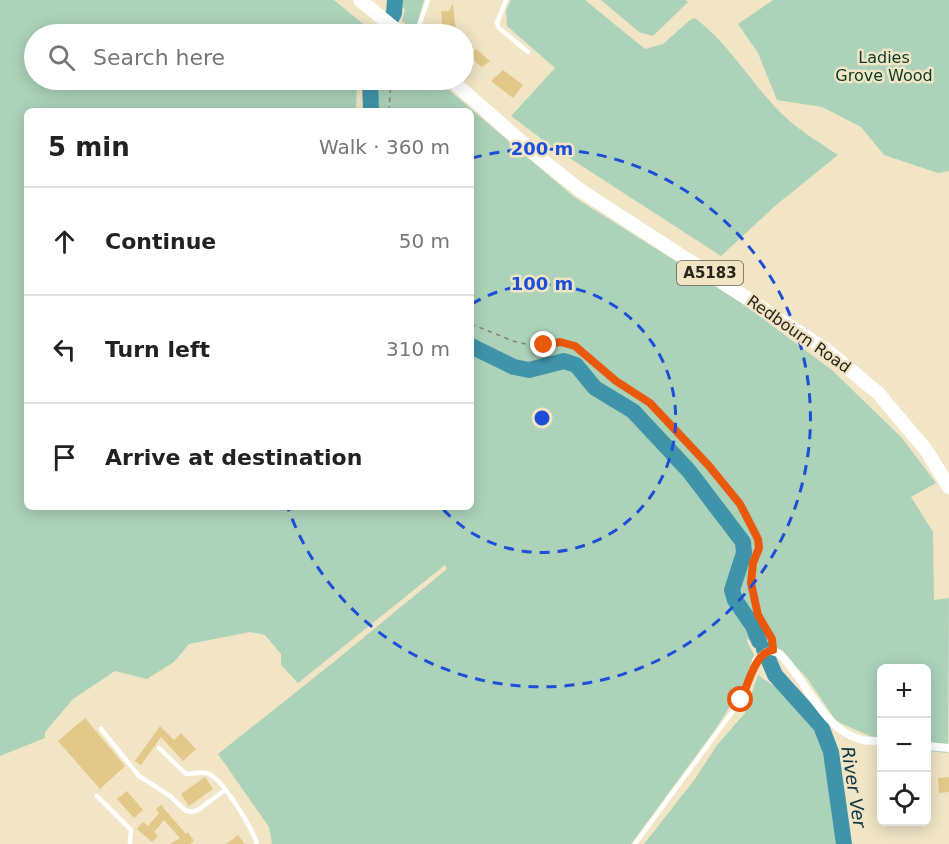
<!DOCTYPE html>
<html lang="en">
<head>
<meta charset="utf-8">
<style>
	body { margin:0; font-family:"DejaVu Sans",sans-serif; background:#f2f2f2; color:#222 }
	.controls { position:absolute; right:18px; bottom:18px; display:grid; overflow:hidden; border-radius:9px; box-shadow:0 3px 15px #0003 }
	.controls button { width:54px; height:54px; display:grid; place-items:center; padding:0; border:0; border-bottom:2px solid #e0e0e0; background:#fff; color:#222; font:30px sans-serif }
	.stop { position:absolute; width:18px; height:18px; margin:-14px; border:4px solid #ea580c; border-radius:50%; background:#fff }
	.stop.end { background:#ea580c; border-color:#fff; box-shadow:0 2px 6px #0008 }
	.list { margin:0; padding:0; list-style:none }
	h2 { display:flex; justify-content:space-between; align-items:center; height:78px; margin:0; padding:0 24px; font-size:26px }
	h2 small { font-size:20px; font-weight:400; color:#767676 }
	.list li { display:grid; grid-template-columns:39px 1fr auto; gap:18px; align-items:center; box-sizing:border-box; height:108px; padding:0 24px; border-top:2px solid #e0e0e0 }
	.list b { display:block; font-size:22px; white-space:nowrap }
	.list em { font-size:20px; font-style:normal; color:#767676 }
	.icon { flex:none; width:33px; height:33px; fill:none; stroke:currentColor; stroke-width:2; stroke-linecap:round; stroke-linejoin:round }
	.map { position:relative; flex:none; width:949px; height:844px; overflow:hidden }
	.search { position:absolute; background:#fff; box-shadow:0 3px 15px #0003; left:24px; top:24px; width:450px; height:66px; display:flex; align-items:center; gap:15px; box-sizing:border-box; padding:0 21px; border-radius:33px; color:#767676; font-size:22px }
	.panel { position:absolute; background:#fff; box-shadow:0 3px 15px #0003; left:24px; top:108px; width:450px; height:402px; border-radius:9px }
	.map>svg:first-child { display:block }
	.green { fill:#acd3ba }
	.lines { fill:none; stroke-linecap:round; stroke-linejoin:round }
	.river { stroke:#4094a9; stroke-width:16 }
	.building { fill:#e2c98a }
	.path { stroke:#8b846e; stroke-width:1.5; stroke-dasharray:4.5 4.5; stroke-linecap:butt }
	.lane { stroke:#fff; stroke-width:4.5 }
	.street { stroke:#fff; stroke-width:8 }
	.primary { stroke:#fff; stroke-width:14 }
	.route { stroke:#ea580c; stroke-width:8 }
	.ring { fill:none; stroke:#1d4ed8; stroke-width:3; stroke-dasharray:10 8 }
	.labels { text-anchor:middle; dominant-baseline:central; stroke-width:5; stroke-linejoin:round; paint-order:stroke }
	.shield { fill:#f1e5c6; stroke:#655f4d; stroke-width:1.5 }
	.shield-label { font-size:15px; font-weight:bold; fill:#292519 }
	.park-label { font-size:16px; fill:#073c23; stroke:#f1e5c6 }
	.street-label { font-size:16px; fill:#292519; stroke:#f1e5c6 }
	.water-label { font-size:18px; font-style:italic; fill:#0d353f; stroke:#f1e5c6 }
	.centre { fill:#1d4ed8; stroke:#f1e5c6; stroke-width:3 }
	.ring-label { font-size:18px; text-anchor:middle; font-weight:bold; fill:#1d4ed8; stroke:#f1e5c6; stroke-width:5; stroke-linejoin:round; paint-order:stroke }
</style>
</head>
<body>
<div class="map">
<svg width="949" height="844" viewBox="0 0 949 844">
	<rect width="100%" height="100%" fill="#f1e5c6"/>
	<g class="green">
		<path d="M 0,0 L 334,0 L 368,28 L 365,34 L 34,34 L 34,80 L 357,80 L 356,111 L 27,111 L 27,507 L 471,507 L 471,111 L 374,111 L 375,80 L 437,80 L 574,197 L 739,301 L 832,370 L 902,438 L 936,483 L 911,497 L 933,532 L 934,600 L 949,598 L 948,753 L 927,751 L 926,668 L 882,668 L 881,741 L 836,721 L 807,678 L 779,649 L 746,639 L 754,655 L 744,684 L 715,730 L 631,844 L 272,844 L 269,827 L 218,754 L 335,661 L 447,569 L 445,565 L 298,683 L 281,665 L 281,654 L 265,635 L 250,632 L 189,644 L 174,662 L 147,679 L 115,671 L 73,699 L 45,732 L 45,738 L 0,756 Z"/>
		<path d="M 394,0 L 424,0 L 415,32 L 402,21 L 405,9 Z"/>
		<path d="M 511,0 L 585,0 L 645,49 L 663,44 L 690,20 L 695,18 C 730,44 751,84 782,114 C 798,130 819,142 838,155 L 775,206 L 721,256 L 551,146 L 511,116 L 555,68 L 507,26 L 506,10 Z"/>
		<path d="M 601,0 L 685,0 L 688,2 L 653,36 L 639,32 Z"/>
		<path d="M 773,0 L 949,0 L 949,171 L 938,173 L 884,155 L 861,127 L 822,107 L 777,100 L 758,53 L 738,24 Z"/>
		<path d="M 758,675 C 784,692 811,713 823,743 L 840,844 L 644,844 L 695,779 L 717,745 L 745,713 Z"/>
	</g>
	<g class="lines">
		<g class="river">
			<path d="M 383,34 L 394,13 L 395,0"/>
			<path d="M 370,80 L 371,111"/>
			<path d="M 471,346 L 514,367 L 529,370 L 564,361 L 576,365 L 595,388 L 633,411 L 689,471 L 743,542 L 744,553 L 732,590 L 735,600 L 753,626 L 759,641"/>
			<path d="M 764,649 L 775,675 L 821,726 L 831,752 L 844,844"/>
		</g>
	</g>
	<g class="building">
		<path d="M 453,3 L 456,34 L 443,34 L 441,11 L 449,11 Z"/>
		<path d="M 476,49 L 490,61 L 482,67 L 468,56 Z"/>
		<path d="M 503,70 L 523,85 L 513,98 L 491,81 Z"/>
		<path d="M 85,718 L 125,766 L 100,789 L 58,741 Z"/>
		<path d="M 160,726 L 174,740 L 181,733 L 196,749 L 183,761 L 161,737 L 141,765 L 135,761 Z"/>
		<path d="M 205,777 L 213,789 L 189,806 L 181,794 Z"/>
		<path d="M 949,777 L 949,792 L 939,793 L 938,778 Z"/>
		<path d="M 127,791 L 143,810 L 134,818 L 117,799 Z"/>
		<path d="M 161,805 L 186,834 L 188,832 L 194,841 L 190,844 L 170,844 L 180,838 L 164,820 L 154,832 L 158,836 L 152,842 L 137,829 L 143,822 L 148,826 L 159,813 L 156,809 Z"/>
		<path d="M 238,835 L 245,844 L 226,844 Z"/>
	</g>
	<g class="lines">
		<g class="path">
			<path d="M 389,111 L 391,80"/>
			<path d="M 471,324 L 513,341 L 526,344 L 544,345 L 560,342 L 575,346 L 596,361 L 616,381 L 650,403 L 709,466 L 740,504 L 758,539 L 759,547 L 753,563 L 751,583 L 758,615 L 772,639 L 773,643"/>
		</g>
		<g class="lane">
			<path d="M 506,0 L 497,23 L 499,28 L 528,52"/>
			<path d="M 416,34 L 428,0"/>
			<path d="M 101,729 L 139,776 L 170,796 L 185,810 L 192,812 L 198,810 L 225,790"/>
			<path d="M 159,748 L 186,774 C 194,774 202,771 209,774 C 224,781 252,828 257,844"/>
			<path d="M 97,796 L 131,830 L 130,844"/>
			<path d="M 635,844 L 741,700 L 756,661"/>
		</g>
		<g class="street">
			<path d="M 756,661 C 765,653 768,647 780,654 C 806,680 824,732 863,740 C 869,741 875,741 882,741"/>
			<path d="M 926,746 L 949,748"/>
		</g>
		<g class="primary">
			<path d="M 360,0 L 401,34"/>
			<path d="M 451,80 L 542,160 L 580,190 L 825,349 L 878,393 L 926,450 L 949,487"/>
		</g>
	</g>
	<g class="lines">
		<path class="route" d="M 544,345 L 560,342 L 575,346 L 616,381 L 650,403 L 709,466 L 740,504 L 758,539 L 759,548 L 753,563 L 751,583 L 758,615 L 772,639 L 773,650 C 755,652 748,685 741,700"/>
	</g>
	<g class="ring">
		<path d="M472 304A134 134 0 1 1 442 508"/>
		<path d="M472 158A269 269 0 1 1 288 508"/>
	</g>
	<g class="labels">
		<rect class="shield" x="677" y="261" width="66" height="24" rx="4.5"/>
		<g class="shield-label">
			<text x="710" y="273">A5183</text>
		</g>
		<g class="park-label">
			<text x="884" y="57">Ladies<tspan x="884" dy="18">Grove Wood</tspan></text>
		</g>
		<g class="street-label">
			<text transform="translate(799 334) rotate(35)">Redbourn Road</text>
		</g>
		<g class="water-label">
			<text transform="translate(854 787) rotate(81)">River Ver</text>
		</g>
	</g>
	<circle cx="542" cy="418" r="9" class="centre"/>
	<g class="ring-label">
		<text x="542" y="155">200 m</text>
		<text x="542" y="290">100 m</text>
	</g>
</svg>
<div class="controls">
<button>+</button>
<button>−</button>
<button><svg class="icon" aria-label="locate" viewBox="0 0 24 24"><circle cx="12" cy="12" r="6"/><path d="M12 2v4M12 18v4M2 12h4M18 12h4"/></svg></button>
</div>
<div class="stop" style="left:741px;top:700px"></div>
<div class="stop end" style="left:544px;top:345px"></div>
<div class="search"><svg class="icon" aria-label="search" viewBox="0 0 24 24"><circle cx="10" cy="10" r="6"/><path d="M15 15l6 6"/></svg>Search here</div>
<section class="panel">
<h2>5 min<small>Walk · 360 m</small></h2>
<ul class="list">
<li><svg class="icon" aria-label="ahead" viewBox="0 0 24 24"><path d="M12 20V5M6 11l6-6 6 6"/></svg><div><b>Continue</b></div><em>50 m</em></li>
<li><svg class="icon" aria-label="left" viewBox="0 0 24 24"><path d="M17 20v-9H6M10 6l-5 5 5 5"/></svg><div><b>Turn left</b></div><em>310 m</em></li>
<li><svg class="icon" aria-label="arrive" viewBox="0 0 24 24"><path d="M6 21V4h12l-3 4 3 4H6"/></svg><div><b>Arrive at destination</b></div></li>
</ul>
</section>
</div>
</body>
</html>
